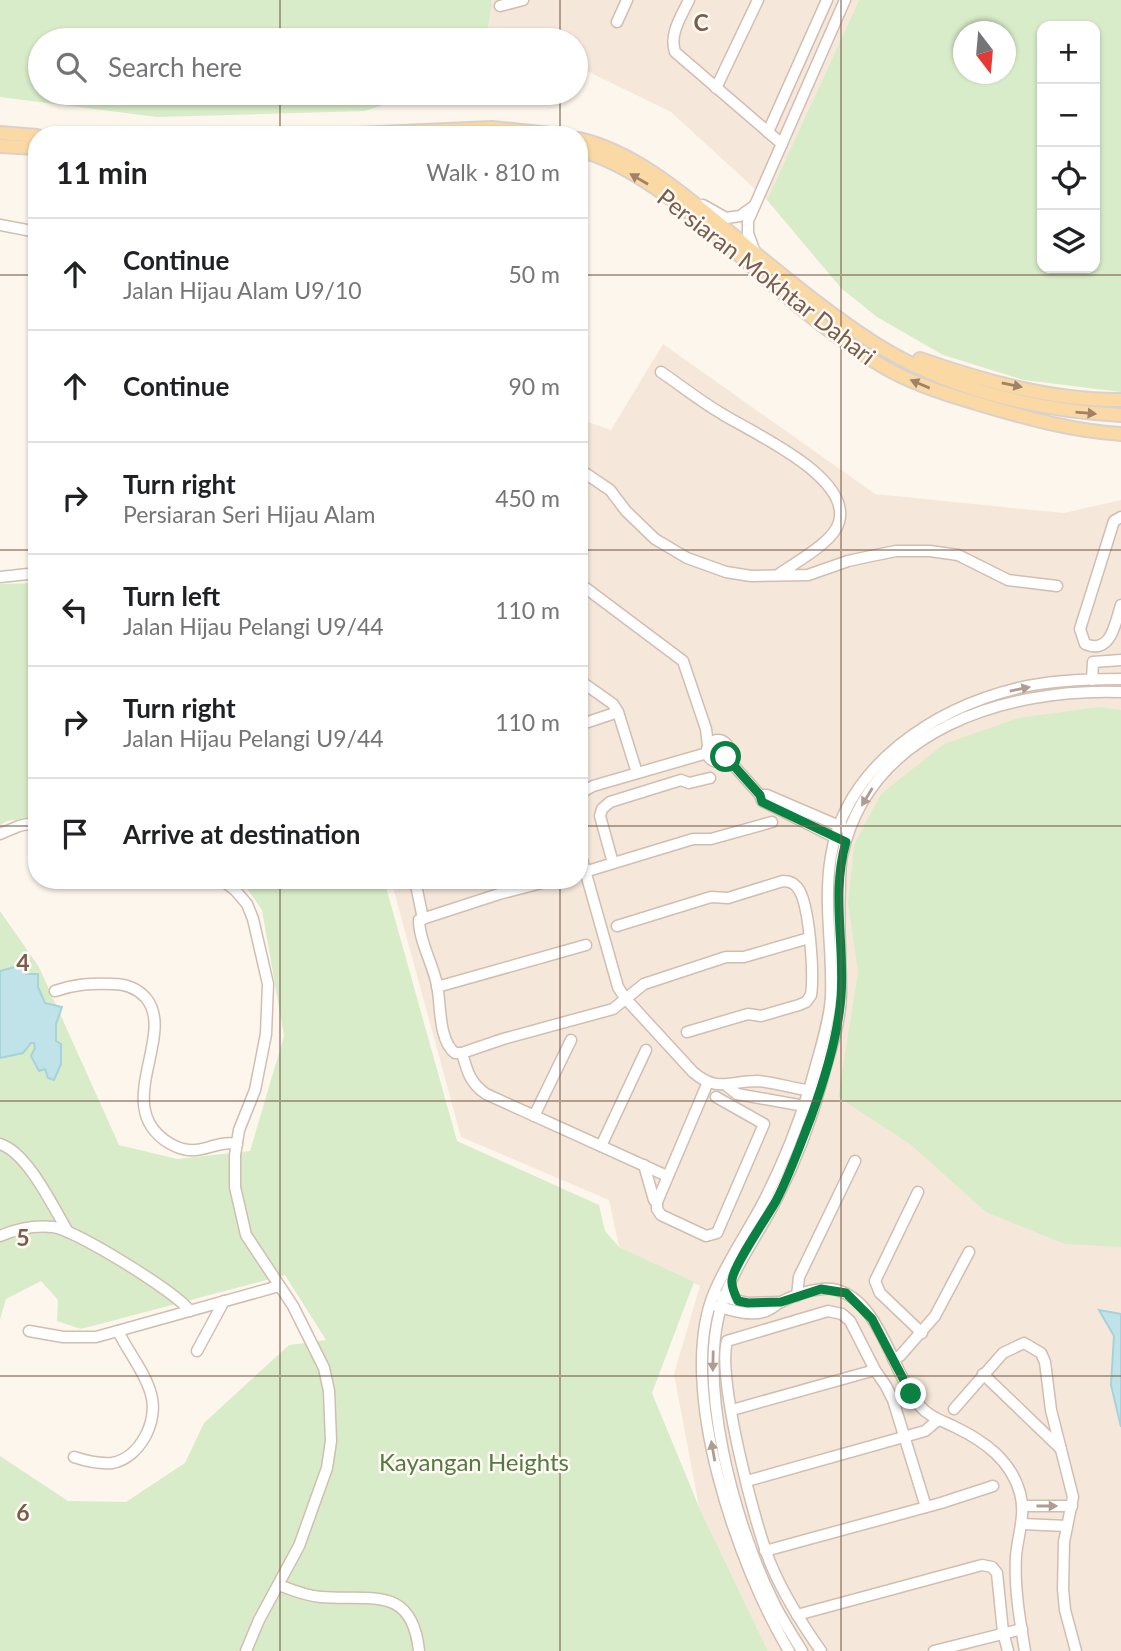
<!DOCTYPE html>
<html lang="en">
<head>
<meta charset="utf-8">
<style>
	body { margin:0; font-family:Lato,sans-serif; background:#f6f6f6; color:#202124 }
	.controls { position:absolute; right:21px; top:21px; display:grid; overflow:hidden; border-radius:14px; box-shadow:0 2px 5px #0004 }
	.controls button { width:63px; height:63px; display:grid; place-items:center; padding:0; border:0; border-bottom:2px solid #e0e0e0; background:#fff; color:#202124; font:35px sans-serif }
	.compass { position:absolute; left:953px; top:21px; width:63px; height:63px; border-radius:50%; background:#fff; box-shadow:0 2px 5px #0004; rotate:164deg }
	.stop { position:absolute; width:21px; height:21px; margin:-16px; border:5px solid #0b8043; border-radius:50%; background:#fff }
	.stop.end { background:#0b8043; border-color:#fff; box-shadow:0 2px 7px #0008 }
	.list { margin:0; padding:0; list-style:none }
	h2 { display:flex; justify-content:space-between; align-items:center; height:91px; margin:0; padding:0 28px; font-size:30px }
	h2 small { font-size:23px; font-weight:400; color:#757577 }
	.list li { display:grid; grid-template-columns:46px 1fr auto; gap:21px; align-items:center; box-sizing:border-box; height:112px; padding:0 28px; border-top:2px solid #e0e0e0 }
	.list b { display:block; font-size:26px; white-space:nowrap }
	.list p { margin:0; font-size:23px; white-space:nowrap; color:#757577 }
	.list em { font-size:23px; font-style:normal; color:#757577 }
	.icon { flex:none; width:38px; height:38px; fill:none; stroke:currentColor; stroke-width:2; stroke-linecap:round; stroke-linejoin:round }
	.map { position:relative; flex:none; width:1121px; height:1651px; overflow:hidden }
	.search { position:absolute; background:#fff; box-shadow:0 2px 5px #0004; left:28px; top:28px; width:560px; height:77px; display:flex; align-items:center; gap:18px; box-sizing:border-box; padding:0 24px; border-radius:38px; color:#757577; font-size:26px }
	.panel { position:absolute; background:#fff; box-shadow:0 2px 5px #0004; left:28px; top:126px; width:560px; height:763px; border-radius:28px }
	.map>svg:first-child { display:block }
	.residential { fill:#f5e8da }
	.green { fill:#d8ecc9; fill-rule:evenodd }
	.water { fill:#bfe3e8; stroke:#a5d3da; stroke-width:2 }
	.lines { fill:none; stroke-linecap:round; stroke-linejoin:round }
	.minor-casing { stroke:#d1beb0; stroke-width:13 }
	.major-casing { stroke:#dad1cd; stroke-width:16 }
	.minor { stroke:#fff; stroke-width:10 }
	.major { stroke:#fbd9a5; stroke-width:12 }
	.oneway { fill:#a18267 }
	.oneway2 { fill:#af9d94 }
	.route { stroke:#0b8043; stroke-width:9 }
	.grid { fill:none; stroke:#7a5c4d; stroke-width:2; stroke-opacity:0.55 }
	.labels { text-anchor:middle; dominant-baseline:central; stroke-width:5; stroke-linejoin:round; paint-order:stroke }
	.street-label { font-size:24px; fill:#7a5c4d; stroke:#fffaf3 }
	.park-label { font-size:24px; fill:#537a41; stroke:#fffaf3 }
	.grid-label { font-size:23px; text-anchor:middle; font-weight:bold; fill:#7a5c4d; stroke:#fffaf3; stroke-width:5; stroke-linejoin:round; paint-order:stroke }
</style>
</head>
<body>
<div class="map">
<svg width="1121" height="1651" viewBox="0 0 1121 1651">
	<rect width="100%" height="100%" fill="#fdf6ec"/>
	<g class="residential">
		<path d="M 491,0 L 859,0 L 767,200 L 671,112 L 589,72 L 576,70 L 576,40 L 486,40 L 492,5 Z"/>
		<path d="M 663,344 L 875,494 L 1064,513 L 1121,500 L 1121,1651 L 768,1651 L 699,1507 L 674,1374 L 700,1286 L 619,1247 L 609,1200 L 461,1137 L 391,880 L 579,880 L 579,419 L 611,430 Z"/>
	</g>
	<g class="green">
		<path d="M 0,0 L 491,0 L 492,5 L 486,40 L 40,40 L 40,93 L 418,93 L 365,111 L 157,117 L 0,97 Z"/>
		<path d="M 859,0 L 1121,0 L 1121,392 L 1024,380 L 943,355 L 877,317 L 841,288 L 767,200 ZM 1095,26 L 1095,268 L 1042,268 L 1042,26 ZM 964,32 L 1006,32 L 1006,74 L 964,74 Z"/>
		<path d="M 37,583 L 37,817 L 7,821 L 0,825 L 0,584 Z"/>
		<path d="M 1099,707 L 1121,710 L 1121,1247 L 1065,1244 L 986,1212 L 910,1144 L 838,1097 L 858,973 L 848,903 L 854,845 L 881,794 L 944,744 L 1018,718 Z"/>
		<path d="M 241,880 L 384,880 L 457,1141 L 599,1205 L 605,1231 L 619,1247 L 694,1282 L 652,1393 L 699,1507 L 768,1651 L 0,1651 L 0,1456 L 68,1501 L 126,1502 L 185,1463 L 204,1423 L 289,1345 L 326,1340 L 285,1275 L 81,1329 L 57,1321 L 58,1300 L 41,1281 L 6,1299 L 0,1319 L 0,911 L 39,967 L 119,1145 L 177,1159 L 250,1151 L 284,1036 L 262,910 Z"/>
	</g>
	<g class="water">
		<path d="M 22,965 L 26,974 L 38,974 L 38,987 L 45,1003 L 62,1007 L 56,1024 L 56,1041 L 61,1044 L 61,1064 L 54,1080 L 48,1078 L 45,1069 L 39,1071 L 31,1056 L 35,1048 L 34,1043 L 31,1043 L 23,1053 L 0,1058 L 0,971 Z"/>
		<path d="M 1099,1310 L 1121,1314 L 1121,1427 L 1111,1385 L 1114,1336 Z"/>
	</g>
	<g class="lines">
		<g class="minor-casing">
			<g id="minor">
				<path d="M 689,0 C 681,17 669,34 675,52 L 782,144"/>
				<path d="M 500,6 L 523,0"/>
				<path d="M 617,22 L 627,0"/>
				<path d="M 716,88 L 758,0"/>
				<path d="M 768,132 L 827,0"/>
				<path d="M 703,205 L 726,218 L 740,216 L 754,206"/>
				<path d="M 0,225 L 37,232"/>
				<path d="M 754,250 L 748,233 L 748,221 L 845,0"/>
				<path d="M 661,372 C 680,385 699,400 719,412 C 750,432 852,476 839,522 C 834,542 796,562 779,574"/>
				<path d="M 579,469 L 610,490 L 626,511 L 655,539 L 687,558 L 726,572 L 751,576 L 808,575 L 848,561 L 871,556 L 896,551 L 930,551 L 958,555 L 1008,580 L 1057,586"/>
				<path d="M 1121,517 L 1114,521 L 1080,629 L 1085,644 C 1111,655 1115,624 1121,605"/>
				<path d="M 0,577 L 37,573"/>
				<path d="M 579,583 L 683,661 L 706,729 L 708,746"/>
				<path d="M 579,680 L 613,704 L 618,712 L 637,773"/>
				<path d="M 1092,680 L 1093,662 L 1121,660"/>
				<path d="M 579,725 L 618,712"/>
				<circle cx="718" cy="751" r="11"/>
				<path d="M 726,757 L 760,795 L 762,801 L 842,841"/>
				<path d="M 760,795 L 767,795 L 844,828"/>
				<path d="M 579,796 L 584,791 L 593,786 L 707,753"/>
				<path d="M 0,834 L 19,826 L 37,822"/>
				<path d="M 579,849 L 618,987 L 625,998 L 693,1072 C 717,1093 730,1081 757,1081 C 775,1082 794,1089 812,1091"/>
				<path d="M 613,863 L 600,816 L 602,809 L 610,802 L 681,780 L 689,783 L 710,778"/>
				<path d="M 581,873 L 693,839 L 711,839 L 772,822"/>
				<path d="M 222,880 L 235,890 L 247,904 L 253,919 L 268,984 L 266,1034 L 255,1090 L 239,1130 L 235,1155 L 235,1187 L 246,1235 L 293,1306 L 324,1368 L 329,1391 L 331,1441 L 327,1468 L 299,1546 L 259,1620 L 246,1651"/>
				<path d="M 415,880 L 423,919"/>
				<path d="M 553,880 L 499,894 L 419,920 C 419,941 433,964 437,985 C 441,1003 438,1040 455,1053 L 462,1053 L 503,1039 L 613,1009 L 644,984 L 726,957 L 744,957 L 809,938"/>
				<path d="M 617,926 L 711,897 L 728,898 L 783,881 C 789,881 793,882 797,887 C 810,902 814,975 811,995 L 806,1002 L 799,1005 L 761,1016 L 748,1014 L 687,1032"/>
				<path d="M 437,987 L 586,945"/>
				<path d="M 55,991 C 75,984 92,983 113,984 C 126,984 137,988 146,998 C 177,1036 110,1107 169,1143 C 199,1161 212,1139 237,1144"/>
				<path d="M 462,1053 C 467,1071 470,1083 486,1094 L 667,1176"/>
				<path d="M 727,1086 L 737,1094 L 810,1107"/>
				<path d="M 534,1116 L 571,1040"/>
				<path d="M 0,1144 C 28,1153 53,1207 68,1232"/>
				<path d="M 601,1146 L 646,1050"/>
				<path d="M 644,1165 L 654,1200 L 657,1202 L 657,1209 L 661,1215 L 706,1236 L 717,1233 L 764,1124 L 716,1097"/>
				<path d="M 918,1192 L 875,1281 L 880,1293 L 922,1333"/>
				<path d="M 657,1202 L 708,1082"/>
				<path d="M 0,1236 C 16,1229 35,1225 53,1227 C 76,1230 176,1292 190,1311"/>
				<path d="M 719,1296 L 748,1303 L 781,1302"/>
				<path d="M 797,1296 L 799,1277 L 855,1161"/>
				<path d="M 716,1306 C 731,1310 748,1316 763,1312 C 771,1310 775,1305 781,1302 C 794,1295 818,1287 832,1289 C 880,1297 892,1373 919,1405 C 929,1417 941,1420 955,1427 C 984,1441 1011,1460 1020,1493 C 1026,1515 1018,1534 1016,1556 C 1014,1587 1020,1621 1025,1651"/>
				<path d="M 29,1331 L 63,1337 L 96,1337 L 279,1286"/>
				<path d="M 197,1351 L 224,1301"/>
				<path d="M 893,1359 L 900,1356 L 935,1316 L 969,1252"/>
				<path d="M 983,1374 L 1061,1449"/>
				<path d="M 954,1409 L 1003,1353 L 1024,1343 L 1041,1353 L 1045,1362 L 1051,1410 L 1073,1497 L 1064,1542 L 1063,1589 L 1065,1610 L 1076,1651"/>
				<path d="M 732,1410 L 875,1370"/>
				<path d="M 74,1457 C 86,1461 99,1464 112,1463 C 140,1458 159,1421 151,1394 C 145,1372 128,1352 118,1331"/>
				<path d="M 747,1481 L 925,1431 L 938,1420"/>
				<path d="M 1023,1506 L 1072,1506"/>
				<path d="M 1022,1524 L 1067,1526"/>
				<path d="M 765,1551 L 941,1503 L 993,1486"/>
				<path d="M 279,1585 C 292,1590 306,1596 321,1597 C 370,1601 412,1584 419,1651"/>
				<path d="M 797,1615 L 982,1565 L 992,1567 L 997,1573 L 1003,1632 L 1008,1651"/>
				<path d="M 789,1651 C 739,1568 675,1387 714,1293 C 728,1259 750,1229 766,1197 C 783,1163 798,1126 809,1090 C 816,1064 830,1022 831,996 C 833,949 823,903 831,856 C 846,765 935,708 1018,688 C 1051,680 1088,679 1121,679"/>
				<path d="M 802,1651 C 792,1634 780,1617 772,1599 C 735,1524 694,1379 724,1298 C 737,1262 760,1232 777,1198 C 796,1161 811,1121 822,1081 C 829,1053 841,1023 841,993 C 841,957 838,922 840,886 C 840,876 840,865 842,856 C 869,729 1007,688 1121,692"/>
				<path d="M 821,1651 C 802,1624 785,1597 772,1567 C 755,1528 717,1379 727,1341 L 828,1311 L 842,1314 L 850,1321 L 875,1370 L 886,1386 L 893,1400 L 926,1507"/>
				<path d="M 934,1651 L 1022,1629"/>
			</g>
		</g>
		<g class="major-casing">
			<g id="major">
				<path d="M 0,133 L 37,136"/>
				<path d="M 335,135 L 492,128 L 560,135"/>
				<path d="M 579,139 C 640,153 692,202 739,240 C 783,276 826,312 874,343 C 948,390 1035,410 1121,415"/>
				<path d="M 0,146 L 37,148"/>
				<path d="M 579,150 C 648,168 726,244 779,290 C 813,319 851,349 891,371 C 921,387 953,396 986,406 C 1030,419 1074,431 1121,434"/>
				<path d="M 920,359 C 983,381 1054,401 1121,400"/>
			</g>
		</g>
		<use href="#minor" class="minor"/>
		<use href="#major" class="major"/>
	</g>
	<defs><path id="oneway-solid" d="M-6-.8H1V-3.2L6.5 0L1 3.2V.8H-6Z" transform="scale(1.75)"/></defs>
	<g class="oneway">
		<use href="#oneway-solid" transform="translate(639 179) rotate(-150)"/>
		<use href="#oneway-solid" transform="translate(920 384) rotate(-157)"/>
		<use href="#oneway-solid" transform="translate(1012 385) rotate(12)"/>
		<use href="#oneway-solid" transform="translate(1086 413) rotate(5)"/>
	</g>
	<g class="oneway2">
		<use href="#oneway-solid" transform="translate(1020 689) rotate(-12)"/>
		<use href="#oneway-solid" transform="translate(867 797) rotate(121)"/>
		<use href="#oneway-solid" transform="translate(713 1361) rotate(91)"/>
		<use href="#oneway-solid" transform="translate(713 1451) rotate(-100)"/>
		<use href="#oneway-solid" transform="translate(1047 1506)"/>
	</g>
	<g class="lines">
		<path class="route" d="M 726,757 L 760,795 L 762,802 L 846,842 C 831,893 845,946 841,997 C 838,1035 824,1081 811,1117 C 800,1145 790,1174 776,1201 C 767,1217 733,1266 732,1280 C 731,1287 735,1295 738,1301 L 748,1303 L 781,1302 L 821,1289 L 846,1293 L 872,1319 L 911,1394"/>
	</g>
	<path class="grid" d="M 280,0 L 280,40M 560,0 L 560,40M 841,0 L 841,1651M 280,93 L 280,135M 560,93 L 560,135M 0,275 L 37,275M 579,275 L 1121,275M 0,550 L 37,550M 579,550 L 1121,550M 0,826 L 37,826M 579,826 L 1121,826M 280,880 L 280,1651M 560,880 L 560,1651M 0,1101 L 1121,1101M 0,1376 L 1121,1376"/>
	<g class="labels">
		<g class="street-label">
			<text transform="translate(767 276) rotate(38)">Persiaran Mokhtar Dahari</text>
		</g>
		<g class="park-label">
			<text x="474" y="1461">Kayangan Heights</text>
		</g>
	</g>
	<g class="grid-label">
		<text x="701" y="31">C</text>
		<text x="23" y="971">4</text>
		<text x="23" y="1246">5</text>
		<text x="23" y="1521">6</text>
	</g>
</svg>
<div class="controls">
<button>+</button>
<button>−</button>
<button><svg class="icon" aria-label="locate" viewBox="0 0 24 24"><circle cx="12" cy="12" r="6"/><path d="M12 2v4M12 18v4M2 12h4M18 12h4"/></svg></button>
<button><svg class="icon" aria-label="layers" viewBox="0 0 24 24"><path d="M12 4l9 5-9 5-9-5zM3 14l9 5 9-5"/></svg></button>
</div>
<svg class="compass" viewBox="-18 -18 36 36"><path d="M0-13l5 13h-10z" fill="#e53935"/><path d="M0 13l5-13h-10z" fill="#757577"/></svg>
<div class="stop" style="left:726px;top:757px"></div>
<div class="stop end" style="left:911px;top:1394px"></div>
<div class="search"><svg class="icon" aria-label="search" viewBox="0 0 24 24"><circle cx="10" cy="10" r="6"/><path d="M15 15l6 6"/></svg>Search here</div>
<section class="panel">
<h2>11 min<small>Walk · 810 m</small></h2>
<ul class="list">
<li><svg class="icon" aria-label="ahead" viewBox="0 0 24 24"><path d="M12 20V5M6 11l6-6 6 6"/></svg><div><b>Continue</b><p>Jalan Hijau Alam U9/10</p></div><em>50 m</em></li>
<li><svg class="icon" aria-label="ahead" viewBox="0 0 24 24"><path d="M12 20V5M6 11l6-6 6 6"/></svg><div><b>Continue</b></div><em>90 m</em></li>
<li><svg class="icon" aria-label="right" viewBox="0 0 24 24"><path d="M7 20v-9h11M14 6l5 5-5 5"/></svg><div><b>Turn right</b><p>Persiaran Seri Hijau Alam</p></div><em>450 m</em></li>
<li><svg class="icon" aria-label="left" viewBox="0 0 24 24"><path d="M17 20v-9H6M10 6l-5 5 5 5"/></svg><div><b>Turn left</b><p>Jalan Hijau Pelangi U9/44</p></div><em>110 m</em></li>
<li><svg class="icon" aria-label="right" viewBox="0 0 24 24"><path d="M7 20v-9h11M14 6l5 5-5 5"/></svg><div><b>Turn right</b><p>Jalan Hijau Pelangi U9/44</p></div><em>110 m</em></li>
<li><svg class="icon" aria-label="arrive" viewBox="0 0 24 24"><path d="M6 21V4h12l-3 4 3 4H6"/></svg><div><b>Arrive at destination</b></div></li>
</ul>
</section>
</div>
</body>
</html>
